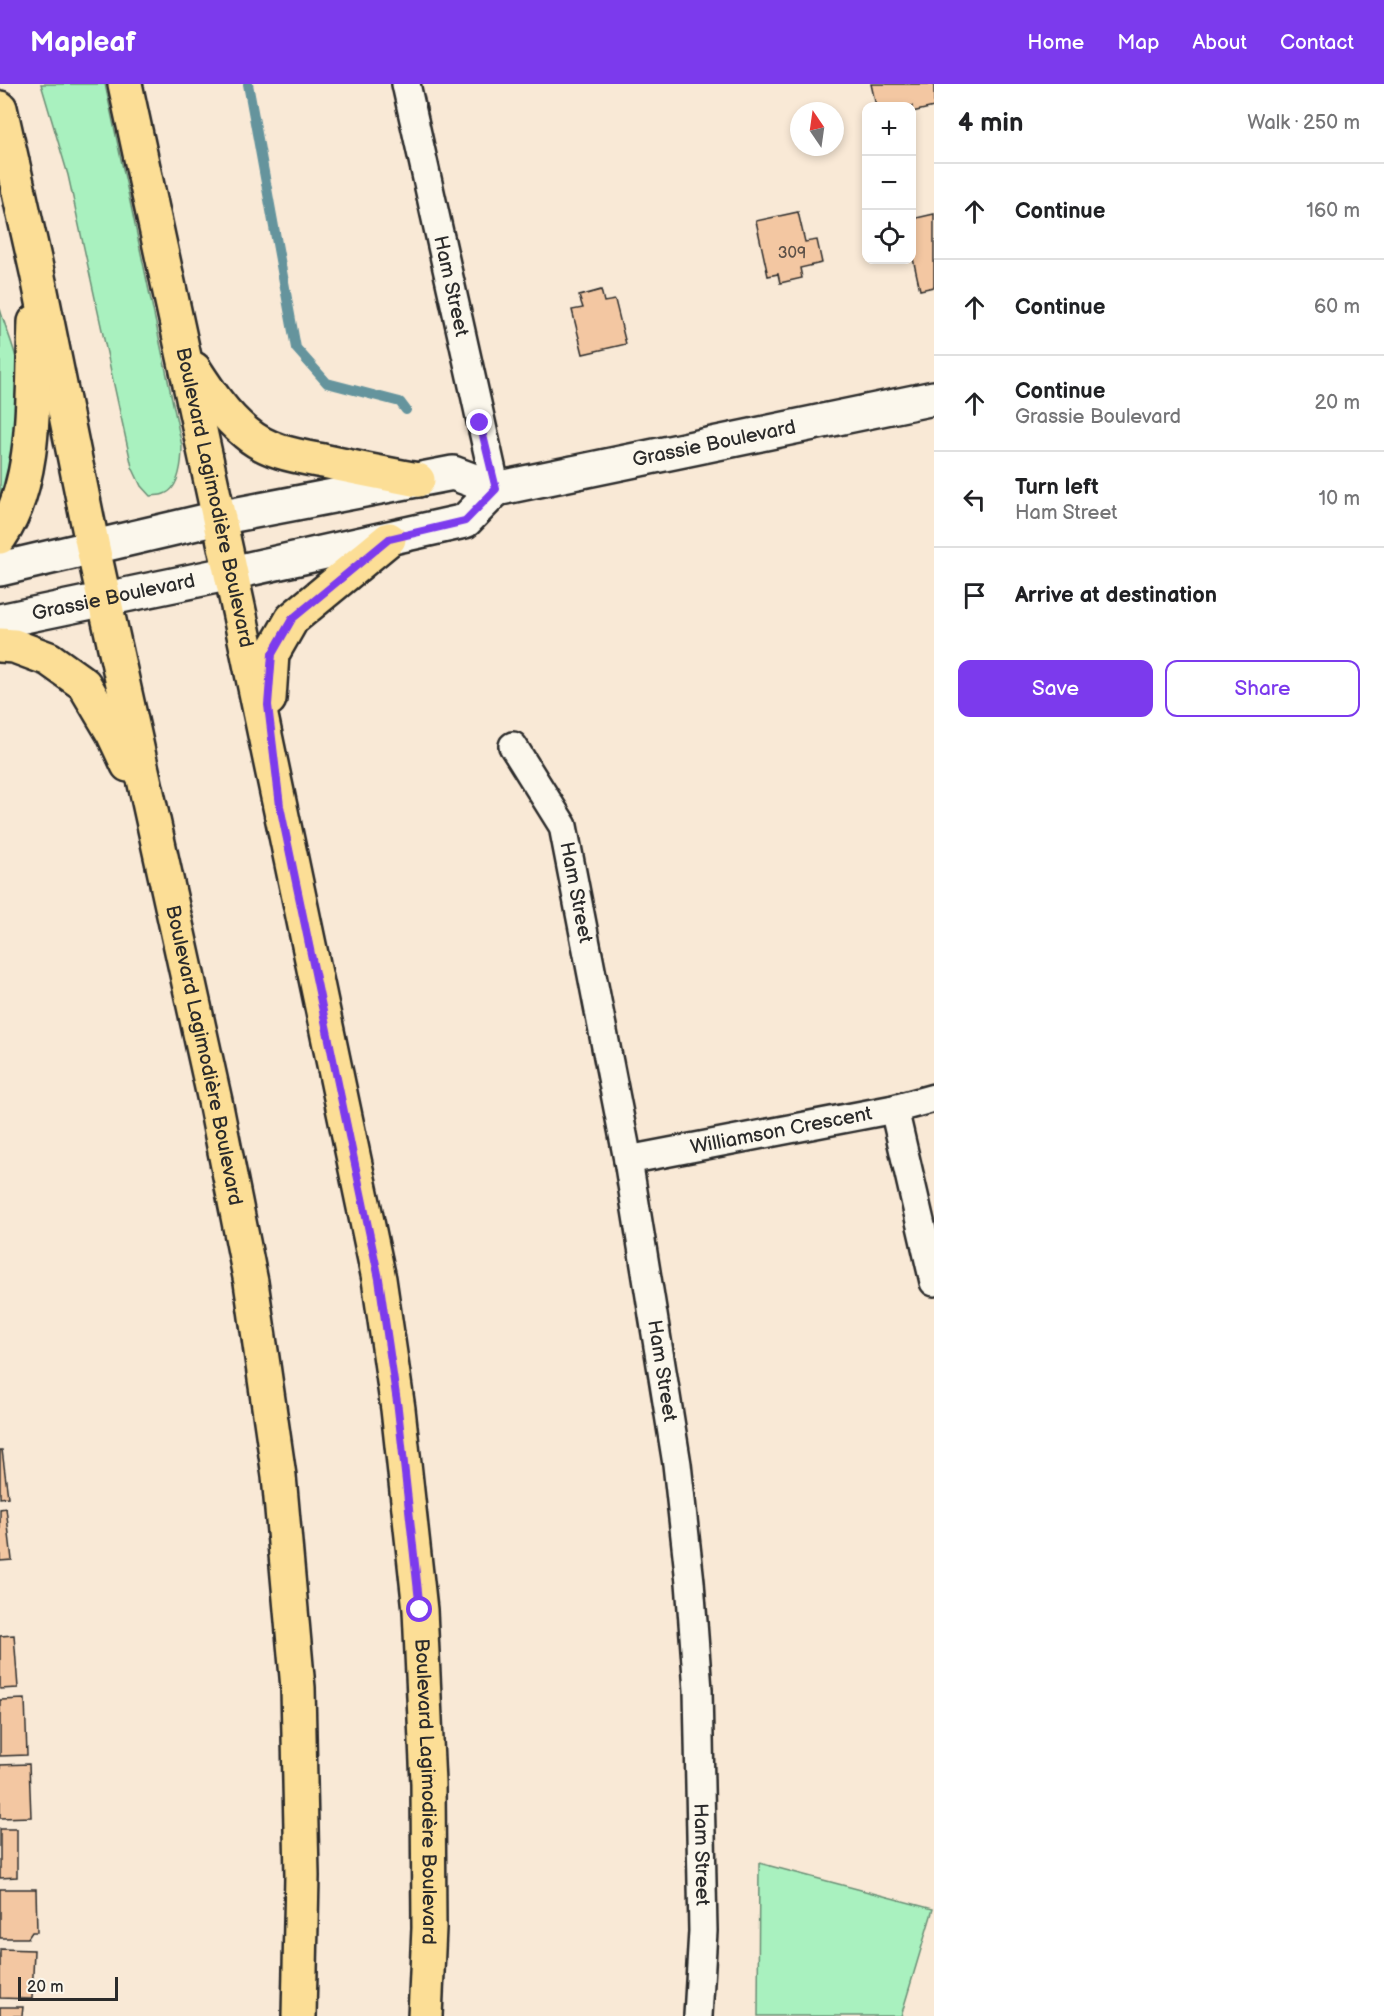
<!DOCTYPE html>
<html lang="en">
<head>
<meta charset="utf-8">
<style>
	body { margin:0; font-family:"Balsamiq Sans",sans-serif; background:#f6f6f6; color:#202124 }
	.controls { position:absolute; right:18px; top:18px; display:grid; overflow:hidden; border-radius:12px; box-shadow:0 3px 9px #0003 }
	.controls button { width:54px; height:54px; display:grid; place-items:center; padding:0; border:0; border-bottom:2px solid #e0e0e0; background:#fff; color:#202124; font:30px sans-serif }
	.compass { position:absolute; left:790px; top:18px; width:54px; height:54px; border-radius:50%; background:#fff; box-shadow:0 3px 9px #0003; rotate:347deg }
	.scale { position:absolute; left:18px; bottom:15px; width:100px; box-sizing:border-box; padding-left:6px; border:3px solid #2b2b2b; border-top:0; font-size:16px; line-height:21px; white-space:nowrap; color:#2b2b2b; -webkit-text-stroke:4px #fbf7ec; paint-order:stroke }
	.stop { position:absolute; width:18px; height:18px; margin:-14px; border:4px solid #7c3aed; border-radius:50%; background:#fff }
	.stop.end { background:#7c3aed; border-color:#fff; box-shadow:0 2px 6px #0008 }
	.list { margin:0; padding:0; list-style:none }
	h2 { display:flex; justify-content:space-between; align-items:center; height:78px; margin:0; padding:0 24px; font-size:26px }
	h2 small { font-size:20px; font-weight:400; color:#757577 }
	.list li { display:grid; grid-template-columns:39px 1fr auto; gap:18px; align-items:center; box-sizing:border-box; height:96px; padding:0 24px; border-top:2px solid #e0e0e0 }
	.list b { display:block; font-size:22px; white-space:nowrap }
	.list p { margin:0; font-size:20px; white-space:nowrap; color:#757577 }
	.list em { font-size:20px; font-style:normal; color:#757577 }
	.actions { display:flex; gap:12px; padding:18px 24px }
	.actions a { flex:1; padding:14px 0; border:2px solid #7c3aed; border-radius:12px; text-align:center; font-size:21px; color:#7c3aed }
	.actions .main { background:#7c3aed; color:#fff }
	.icon { flex:none; width:33px; height:33px; fill:none; stroke:currentColor; stroke-width:2; stroke-linecap:round; stroke-linejoin:round }
	.map { position:relative; flex:none; width:934px; height:1932px; overflow:hidden }
	header { display:flex; align-items:center; gap:36px; box-sizing:border-box; height:84px; padding:0 30px; background:#7c3aed; color:#fff }
	header strong { font-size:28px }
	nav { display:flex; gap:33px; margin-inline-start:auto; font-size:21px }
	main { display:flex }
	aside { flex:1; background:#fff }
	.map>svg:first-child { display:block }
	.green { fill:#a9f1bf; stroke:#6a8e75; stroke-width:1.5 }
	.lines { fill:none; stroke-linecap:round; stroke-linejoin:round }
	.stream { stroke:#65949d; stroke-width:10 }
	.building { fill:#f3c7a2; stroke:#2b2b2b; stroke-width:1.5 }
	.minor-casing { stroke:#2b2b2b; stroke-width:32 }
	.tertiary-casing { stroke:#2b2b2b; stroke-width:38 }
	.secondary-casing { stroke:#2b2b2b; stroke-width:38 }
	.primary-casing { stroke:#2b2b2b; stroke-width:38 }
	.minor { stroke:#fbf7ec; stroke-width:27 }
	.tertiary { stroke:#fbf7ec; stroke-width:33 }
	.secondary { stroke:#fbf7ec; stroke-width:33 }
	.primary { stroke:#fcde96; stroke-width:33 }
	.route { stroke:#7c3aed; stroke-width:8 }
	.labels { text-anchor:middle; dominant-baseline:central; stroke-width:4.5; stroke-linejoin:round; paint-order:stroke }
	.number-label { font-size:16px; fill:#5d5249 }
	.street-label { font-size:20px; fill:#2b2b2b; stroke:#fbf7ec }
</style>
</head>
<body>
<header>
<strong>Mapleaf</strong>
<nav><a>Home</a><a>Map</a><a>About</a><a>Contact</a></nav>
</header>
<main>
<div class="map">
<svg width="934" height="1932" viewBox="0 0 934 1932">
	<rect width="100%" height="100%" fill="#f9e9d6"/>
	<filter id="ink" filterUnits="userSpaceOnUse"><feTurbulence type="fractalNoise" baseFrequency=".0167" numOctaves="2"/><feDisplacementMap in="SourceGraphic" scale="12" xChannelSelector="R" yChannelSelector="G"/><feConvolveMatrix kernelMatrix="1 2 1 2 8 2 1 2 1" color-interpolation-filters="sRGB"/></filter>
	<g filter="url(#ink)">
		<g class="green">
			<path d="M 41,0 L 105,0 L 182,362 C 182,376 180,405 164,410 C 160,412 154,411 150,412 L 141,402 L 132,383 L 68,91 Z"/>
			<path d="M 0,225 C 5,243 13,259 17,278 C 24,325 14,378 0,423 Z"/>
			<path d="M 759,1779 L 933,1825 L 901,1932 L 758,1932 Z"/>
		</g>
		<g class="lines">
			<path class="stream" d="M 248,0 L 296,264 L 327,299 L 400,318 L 406,326"/>
		</g>
		<g class="building">
			<path d="M 871,0 L 934,0 L 934,23 L 912,28 L 912,22 L 876,22 Z"/>
			<path d="M 798,128 L 805,158 L 817,156 L 822,179 L 800,184 L 802,194 L 780,199 L 778,190 L 768,192 L 756,137 Z"/>
			<path d="M 934,130 L 934,203 L 920,206 L 912,170 L 912,135 Z"/>
			<path d="M 601,206 L 604,218 L 615,216 L 626,260 L 583,270 L 572,226 L 583,224 L 579,212 Z"/>
			<path d="M 0,1366 L 2,1366 L 8,1413 L 0,1414 Z"/>
			<path d="M 6,1424 L 12,1476 L 0,1477 L 0,1425 Z"/>
			<path d="M 14,1551 L 18,1604 L 0,1605 L 0,1552 Z"/>
			<path d="M 25,1615 L 27,1671 L 0,1672 L 0,1616 Z"/>
			<path d="M 29,1680 L 31,1733 L 0,1734 L 0,1681 Z"/>
			<path d="M 0,1745 L 17,1745 L 17,1793 L 0,1794 Z"/>
			<path d="M 0,1805 L 36,1805 L 37,1848 L 32,1848 L 28,1854 L 0,1854 Z"/>
			<path d="M 0,1865 L 34,1866 L 32,1915 L 0,1914 Z"/>
			<path d="M 0,1923 L 23,1923 L 22,1932 L 0,1932 Z"/>
		</g>
		<g class="lines">
			<g class="minor-casing">
				<g id="minor">
					<path id="s1" d="M 406,0 L 496,405"/>
					<path id="s2" d="M 513,662 L 563,742 L 628,1076 L 677,1380 L 690,1498 L 698,1606 L 703,1847 L 698,1932"/>
					<path d="M 894,1025 L 934,1198"/>
					<path id="s3" d="M 628,1076 L 894,1025 L 934,1014"/>
				</g>
			</g>
			<g class="tertiary-casing">
				<g id="tertiary">
					<path d="M 0,485 L 218,434"/>
					<path id="s4" d="M 0,537 L 231,489"/>
				</g>
			</g>
			<g class="secondary-casing">
				<g id="secondary">
					<path id="s5" d="M 218,434 L 453,389 L 496,405 L 934,314"/>
					<path d="M 231,489 L 465,437 L 496,405"/>
				</g>
			</g>
			<g class="primary-casing">
				<g id="primary">
					<path id="s6" d="M 125,0 L 239,527 L 379,1195 L 398,1325 L 420,1526 L 428,1700 L 429,1844 L 425,1932"/>
					<path id="s7" d="M 0,24 L 37,188 L 93,464 L 215,1017 L 251,1198 L 279,1392 L 298,1604 L 302,1792 L 299,1932"/>
					<path d="M 194,285 C 209,308 224,331 246,349 C 268,368 296,372 323,377 C 355,384 386,390 418,396"/>
					<path d="M 0,453 C 39,396 32,305 35,238"/>
					<path d="M 0,561 L 14,562 L 49,575 L 84,600 L 113,649 L 128,681"/>
					<path d="M 269,615 L 272,570 L 292,535 L 389,455"/>
				</g>
			</g>
			<use href="#minor" class="minor"/>
			<use href="#tertiary" class="tertiary"/>
			<use href="#secondary" class="secondary"/>
			<use href="#primary" class="primary"/>
		</g>
	</g>
	<g class="lines" filter="url(#ink)">
		<path class="route" d="M 420,1526 L 398,1325 L 379,1195 L 280,722 L 268,621 L 272,570 L 292,535 L 389,455 L 465,437 L 496,405 L 480,339"/>
	</g>
	<g class="labels">
		<g class="number-label">
			<text x="792" y="169">309</text>
		</g>
		<g class="street-label">
			<text stroke="none"><textPath href="#s1" startOffset="207">Ham Street</textPath></text>
			<text stroke="none"><textPath href="#s5" startOffset="508">Grassie Boulevard</textPath></text>
			<text stroke="none"><textPath href="#s6" startOffset="423">Boulevard Lagimodière Boulevard</textPath></text>
			<text stroke="none"><textPath href="#s4" startOffset="116">Grassie Boulevard</textPath></text>
			<text stroke="none"><textPath href="#s2" startOffset="162">Ham Street</textPath></text>
			<text stroke="none"><textPath href="#s7" startOffset="969">Boulevard Lagimodière Boulevard</textPath></text>
			<text stroke="none"><textPath href="#s3" startOffset="156">Williamson Crescent</textPath></text>
			<text stroke="none"><textPath href="#s2" startOffset="648">Ham Street</textPath></text>
			<text stroke="none"><textPath href="#s6" startOffset="1737">Boulevard Lagimodière Boulevard</textPath></text>
			<text stroke="none"><textPath href="#s2" startOffset="1134">Ham Street</textPath></text>
		</g>
	</g>
</svg>
<div class="controls">
<button>+</button>
<button>−</button>
<button><svg class="icon" aria-label="locate" viewBox="0 0 24 24"><circle cx="12" cy="12" r="6"/><path d="M12 2v4M12 18v4M2 12h4M18 12h4"/></svg></button>
</div>
<svg class="compass" viewBox="-18 -18 36 36"><path d="M0-13l5 13h-10z" fill="#e53935"/><path d="M0 13l5-13h-10z" fill="#757577"/></svg>
<div class="scale">20 m</div>
<div class="stop" style="left:420px;top:1526px"></div>
<div class="stop end" style="left:480px;top:339px"></div>
</div>
<aside>
<h2>4 min<small>Walk · 250 m</small></h2>
<ul class="list">
<li><svg class="icon" aria-label="ahead" viewBox="0 0 24 24"><path d="M12 20V5M6 11l6-6 6 6"/></svg><div><b>Continue</b></div><em>160 m</em></li>
<li><svg class="icon" aria-label="ahead" viewBox="0 0 24 24"><path d="M12 20V5M6 11l6-6 6 6"/></svg><div><b>Continue</b></div><em>60 m</em></li>
<li><svg class="icon" aria-label="ahead" viewBox="0 0 24 24"><path d="M12 20V5M6 11l6-6 6 6"/></svg><div><b>Continue</b><p>Grassie Boulevard</p></div><em>20 m</em></li>
<li><svg class="icon" aria-label="left" viewBox="0 0 24 24"><path d="M17 20v-9H6M10 6l-5 5 5 5"/></svg><div><b>Turn left</b><p>Ham Street</p></div><em>10 m</em></li>
<li><svg class="icon" aria-label="arrive" viewBox="0 0 24 24"><path d="M6 21V4h12l-3 4 3 4H6"/></svg><div><b>Arrive at destination</b></div></li>
</ul>
<div class="actions"><a class="main">Save</a><a>Share</a></div>
</aside>
</main>
</body>
</html>
